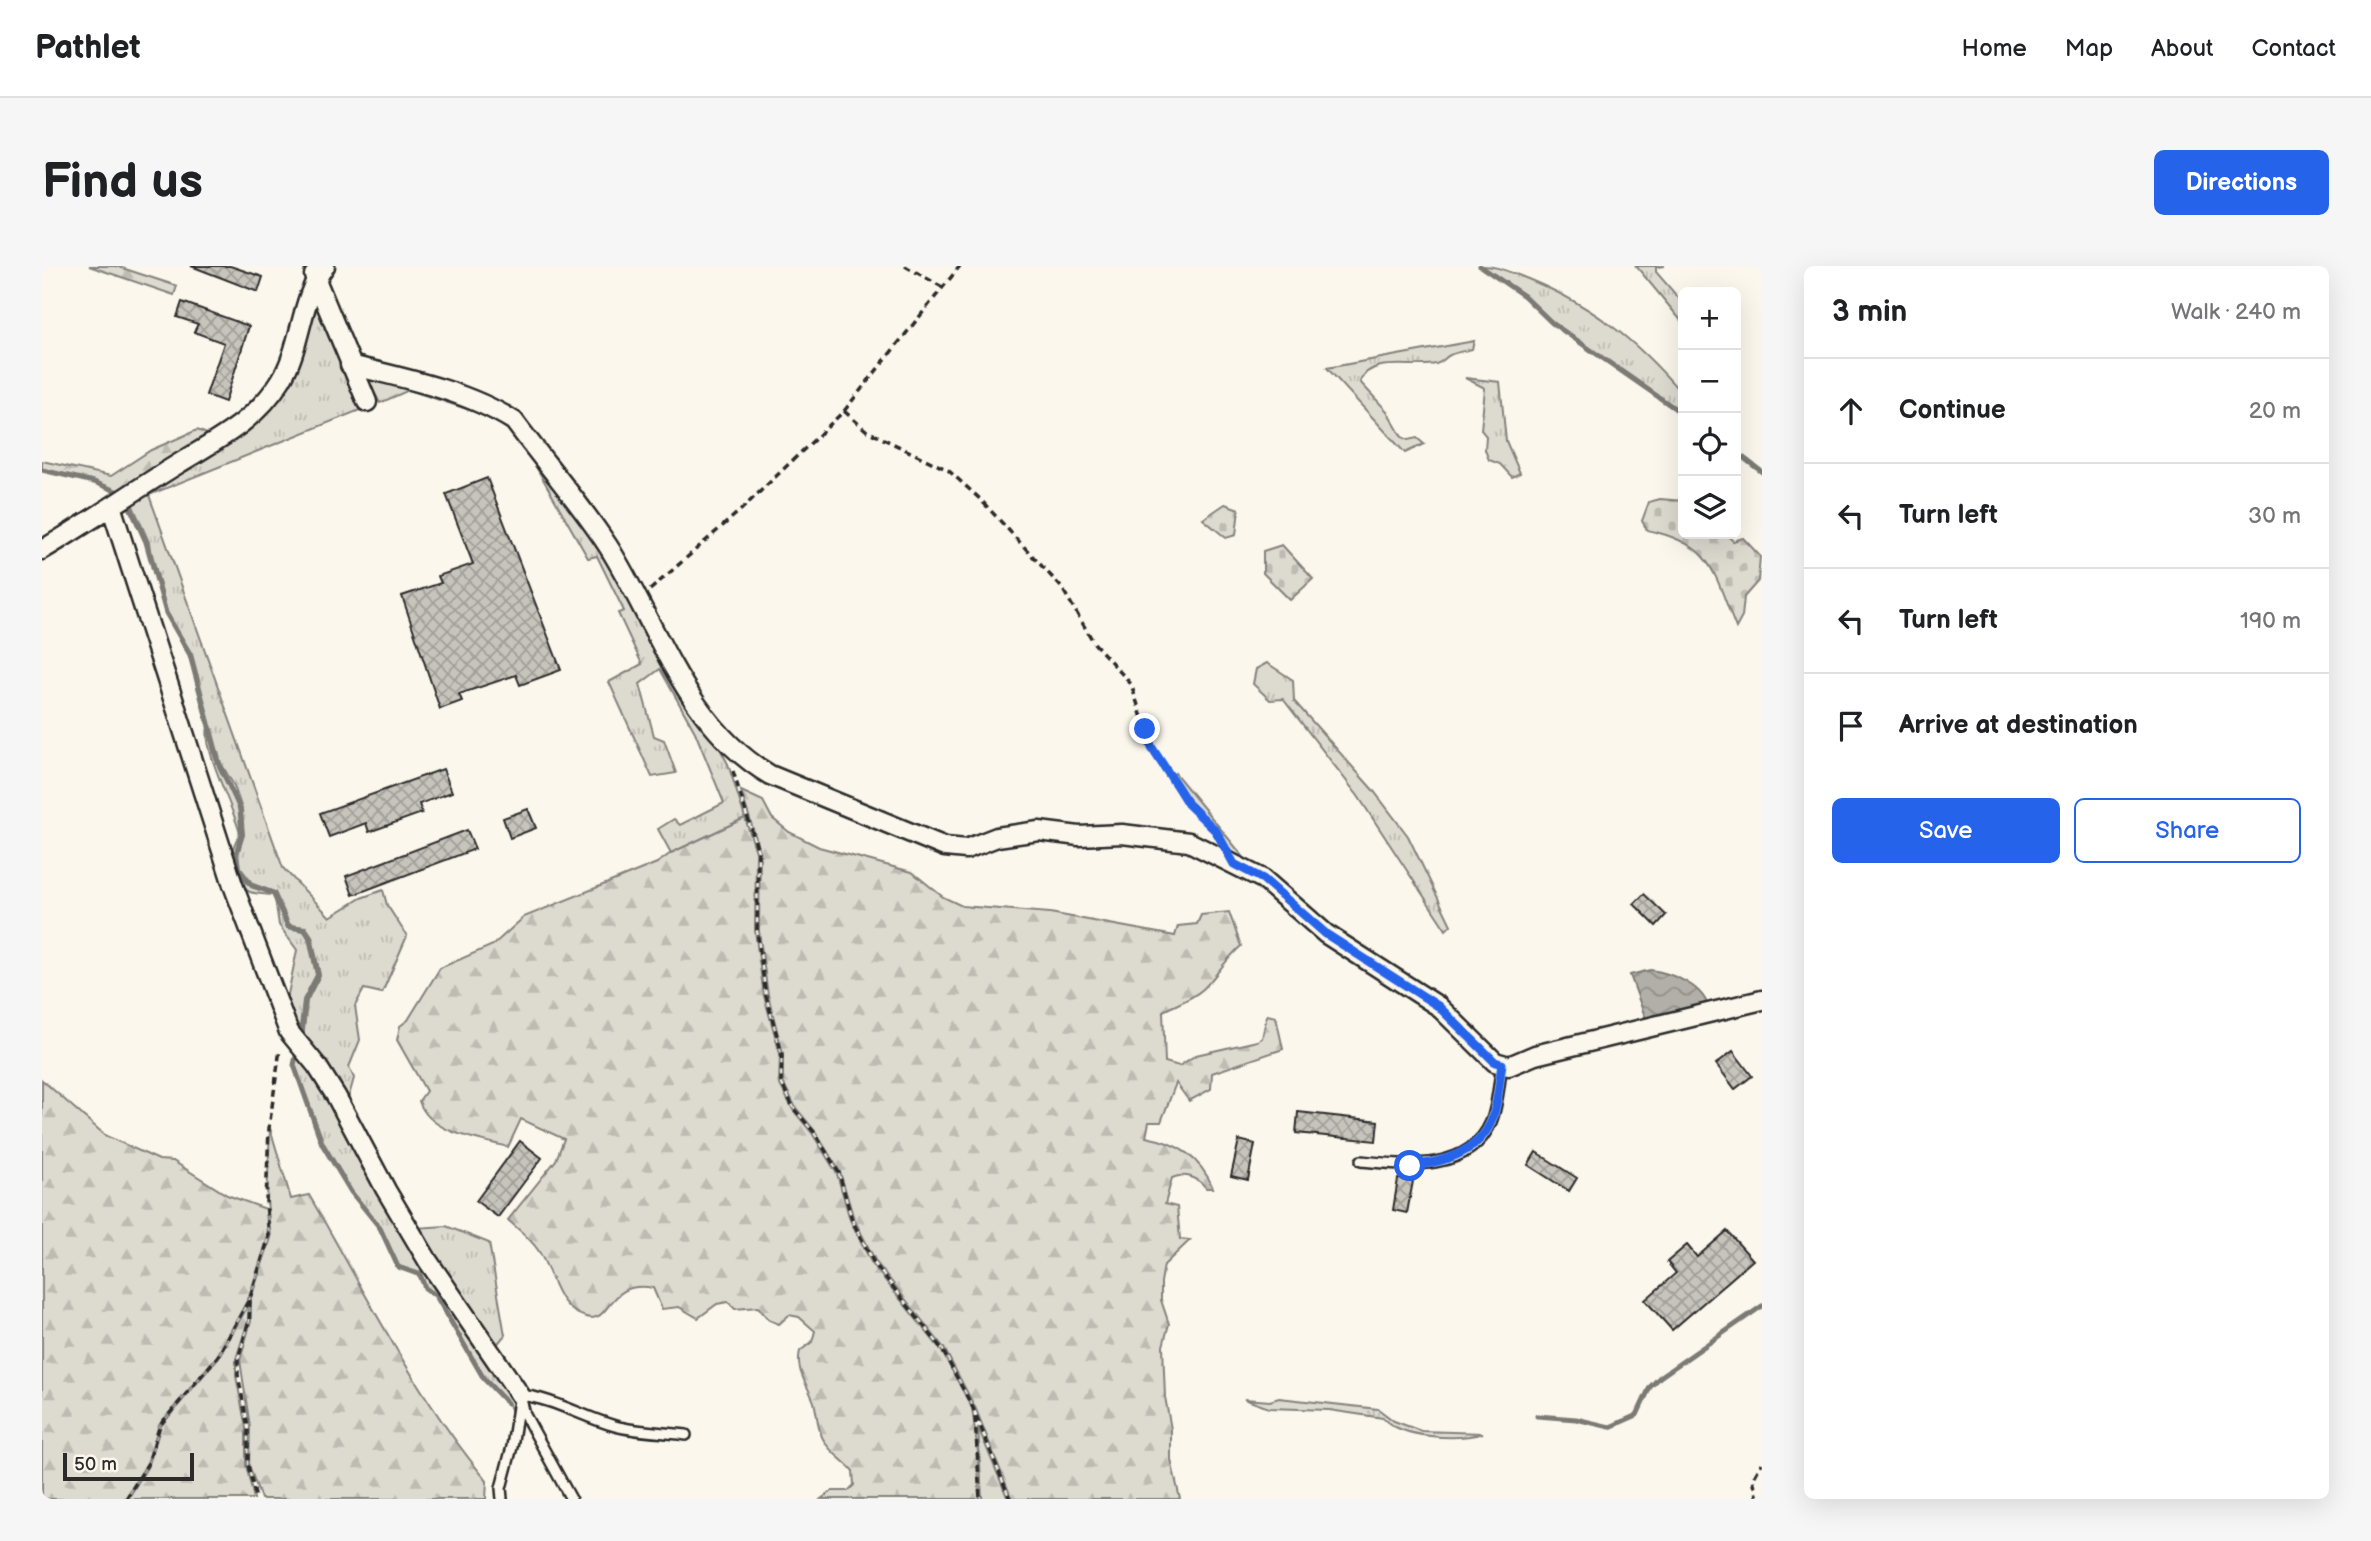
<!DOCTYPE html>
<html lang="en">
<head>
<meta charset="utf-8">
<style>
	body { margin:0; font-family:"Balsamiq Sans",sans-serif; background:#f6f6f6; color:#202124 }
	.controls { position:absolute; right:21px; top:21px; display:grid; overflow:hidden; border-radius:10px; box-shadow:0 7px 28px #0002 }
	.controls button { width:63px; height:63px; display:grid; place-items:center; padding:0; border:0; border-bottom:2px solid #e0e0e0; background:#fff; color:#202124; font:35px sans-serif }
	.scale { position:absolute; left:21px; bottom:18px; width:131px; box-sizing:border-box; padding-left:7px; border:4px solid #2b2b2b; border-top:0; font-size:19px; line-height:24px; white-space:nowrap; color:#2b2b2b; -webkit-text-stroke:5px #fbf7ec; paint-order:stroke }
	.stop { position:absolute; width:21px; height:21px; margin:-16px; border:5px solid #2563eb; border-radius:50%; background:#fff }
	.stop.end { background:#2563eb; border-color:#fff; box-shadow:0 2px 7px #0008 }
	.list { margin:0; padding:0; list-style:none }
	h2 { display:flex; justify-content:space-between; align-items:center; height:91px; margin:0; padding:0 28px; font-size:30px }
	h2 small { font-size:23px; font-weight:400; color:#757577 }
	.list li { display:grid; grid-template-columns:46px 1fr auto; gap:21px; align-items:center; box-sizing:border-box; height:105px; padding:0 28px; border-top:2px solid #e0e0e0 }
	.list b { display:block; font-size:26px; white-space:nowrap }
	.list em { font-size:23px; font-style:normal; color:#757577 }
	.actions { display:flex; gap:14px; padding:21px 28px }
	.actions a { flex:1; padding:16px 0; border:2px solid #2563eb; border-radius:10px; text-align:center; font-size:24px; color:#2563eb }
	.actions .main { background:#2563eb; color:#fff }
	.icon { flex:none; width:38px; height:38px; fill:none; stroke:currentColor; stroke-width:2; stroke-linecap:round; stroke-linejoin:round }
	.map { position:relative; flex:none; width:1720px; height:1233px; overflow:hidden; border-radius:10px }
	header { display:flex; align-items:center; gap:42px; box-sizing:border-box; height:98px; padding:0 35px; background:#fff; border-bottom:2px solid #e0e0e0 }
	header strong { font-size:33px }
	nav { display:flex; gap:38px; margin-inline-start:auto; font-size:24px }
	.intro { display:flex; align-items:center; justify-content:space-between; box-sizing:border-box; height:168px; padding:0 42px }
	h1 { margin:0; font-size:49px }
	.button { padding:18px 32px; border-radius:10px; background:#2563eb; color:#fff; font-size:24px; font-weight:700 }
	main { display:flex; gap:42px; padding:0 42px }
	aside { flex:1; background:#fff; border-radius:10px; box-shadow:0 7px 28px #0002 }
	.map>svg:first-child { display:block }
	.grass { fill:url(#grass-tufts); stroke:#84827e; stroke-width:2 }
	.forest { fill:url(#forest-firs); stroke:#84827e; stroke-width:2 }
	.cemetery { fill:url(#cemetery-stones); stroke:#84827e; stroke-width:2 }
	.water { fill:url(#water-waves); stroke:#7b7a75; stroke-width:2 }
	.lines { fill:none; stroke-linecap:round; stroke-linejoin:round }
	.stream { stroke:#7b7a75; stroke-width:5 }
	.building { fill:url(#building-cross-hatch); stroke:#2b2b2b; stroke-width:2 }
	.lane-casing { stroke:#2b2b2b; stroke-width:14 }
	.street-casing { stroke:#2b2b2b; stroke-width:23 }
	.path { stroke:#2b2b2b; stroke-width:3.5; stroke-dasharray:7 5; stroke-linecap:butt }
	.lane { stroke:#fbf7ec; stroke-width:9 }
	.street { stroke:#fbf7ec; stroke-width:18 }
	.route { stroke:#2563eb; stroke-width:9 }
</style>
</head>
<body>
<header>
<strong>Pathlet</strong>
<nav><a>Home</a><a>Map</a><a>About</a><a>Contact</a></nav>
</header>
<div class="intro"><h1>Find us</h1><a class="button">Directions</a></div>
<main>
<div class="map">
<svg width="1720" height="1233" viewBox="0 0 1720 1233">
	<defs>
		<pattern id="grass-tufts" width="24" height="20" patternUnits="userSpaceOnUse" patternTransform="scale(1.75)"><rect width="24" height="20" fill="#dddad0"/><path d="M3 7l-1-3M5 7V3M7 7l1-3M15 17l-1-3M17 17v-4M19 17l1-3" fill="none" stroke="#bebbb3"/></pattern>
		<pattern id="forest-firs" width="22" height="20" patternUnits="userSpaceOnUse" patternTransform="scale(1.75)"><rect width="22" height="20" fill="#dddad0"/><path d="M5 1l3.5 6h-7zM16 11l3.5 6h-7z" fill="#bebbb3"/></pattern>
		<pattern id="cemetery-stones" width="16" height="16" patternUnits="userSpaceOnUse" patternTransform="scale(1.75)"><rect width="16" height="16" fill="#dddad0"/><path d="M2 7V4a2 2 0 0 1 4 0v3zM10 15v-3a2 2 0 0 1 4 0v3z" fill="#bebbb3"/></pattern>
		<pattern id="water-waves" width="16" height="10" patternUnits="userSpaceOnUse" patternTransform="scale(1.75)"><rect width="16" height="10" fill="#b1afa7"/><path d="M0 5q4-4 8 0t8 0" fill="none" stroke="#908f88"/></pattern>
		<pattern id="building-cross-hatch" width="8" height="8" patternUnits="userSpaceOnUse" patternTransform="scale(1.75)"><rect width="8" height="8" fill="#c7c4bc"/><path d="M0 0l8 8M0 8l8-8" fill="none" stroke="#a29f99"/></pattern>
	</defs>
	<rect width="100%" height="100%" fill="#fbf7ec"/>
	<filter id="ink" filterUnits="userSpaceOnUse"><feTurbulence type="fractalNoise" baseFrequency=".0143" numOctaves="2"/><feDisplacementMap in="SourceGraphic" scale="14" xChannelSelector="R" yChannelSelector="G"/><feConvolveMatrix kernelMatrix="1 2 1 2 8 2 1 2 1" color-interpolation-filters="sRGB"/></filter>
	<g filter="url(#ink)">
		<g class="grass">
			<path d="M 1440,0 C 1454,0 1462,4 1476,9 C 1546,36 1593,72 1641,129 L 1641,147 L 1511,56 L 1483,29 Z"/>
			<path d="M 1594,0 L 1623,0 L 1614,1 L 1614,6 L 1641,37 L 1641,57 Z"/>
			<path d="M 279,42 L 283,62 L 318,144 L 107,229 L 241,602 L 288,651 L 319,632 L 341,624 L 345,639 L 365,670 L 340,727 L 322,723 L 313,740 L 318,774 L 307,801 L 312,812 L 305,837 L 374,962 L 404,960 L 447,977 L 463,1069 L 453,1081 L 441,1074 C 405,1018 370,962 337,904 C 313,861 295,812 261,775 L 265,735 L 278,709 L 270,670 L 264,661 L 248,659 L 233,626 L 211,618 L 198,601 L 196,588 L 202,569 L 200,543 L 192,520 L 179,497 L 150,388 L 125,346 L 107,276 L 91,240 L 91,235 C 143,201 210,172 244,118 C 259,94 262,69 273,44 Z"/>
			<path d="M 1432,75 L 1430,83 C 1423,85 1415,86 1408,89 C 1402,92 1401,96 1394,98 C 1372,103 1328,89 1318,116 L 1345,145 L 1360,171 L 1366,174 L 1375,172 L 1382,178 L 1363,187 L 1285,102 Z"/>
			<path d="M 322,108 C 367,117 433,131 469,158 L 563,283 L 610,371 L 673,473 L 686,498 L 703,552 L 629,587 L 616,563 L 632,553 L 638,559 L 682,537 L 653,466 L 618,403 L 598,418 L 612,470 L 622,474 L 634,507 L 610,511 L 567,416 L 600,398 L 576,347 L 582,345 L 555,290 L 546,292 L 489,192 L 464,156 L 367,124 L 338,137 Z"/>
			<path d="M 1423,112 L 1458,116 L 1464,175 L 1478,207 L 1470,211 L 1458,198 L 1447,194 L 1443,184 L 1444,170 L 1439,164 L 1443,122 Z"/>
			<path d="M 1225,397 L 1251,414 L 1252,435 L 1331,524 L 1366,570 L 1409,659 L 1404,664 L 1316,530 L 1241,433 L 1228,434 L 1211,418 L 1214,403 Z"/>
			<path d="M 166,461 C 168,474 170,487 175,498 C 183,517 196,532 198,553 C 201,571 187,589 196,606 C 204,622 215,621 230,629 C 223,628 214,628 208,626 C 184,616 186,585 198,568 C 192,542 160,483 166,461 Z"/>
			<path d="M 1133,507 L 1213,605 L 1189,590 L 1175,564 L 1147,536 L 1130,510 Z"/>
			<path d="M 233,633 L 245,662 L 262,665 L 266,672 L 274,709 L 261,734 L 257,770 L 242,748 L 255,684 L 237,659 Z"/>
			<path d="M 256,784 L 476,1130 L 473,1154 L 466,1136 L 443,1112 L 395,1029 L 384,1021 L 379,1007 L 357,1000 L 339,962 L 310,925 L 282,877 L 253,799 Z"/>
			<path d="M 1237,1132 L 1336,1143 L 1352,1155 L 1379,1165 L 1441,1167 C 1415,1175 1359,1172 1341,1152 L 1287,1144 L 1227,1142 L 1202,1133 L 1228,1135 Z"/>
		</g>
		<g class="forest">
			<path d="M 47,0 L 74,0 L 135,20 L 132,29 Z"/>
			<path d="M 155,164 L 170,170 L 82,229 L 52,215 L 0,203 L 0,195 L 69,210 L 109,184 Z"/>
			<path d="M 699,525 L 721,535 L 730,552 L 747,566 L 777,581 L 870,606 L 901,631 L 920,640 L 1008,647 L 1133,670 L 1136,660 L 1155,658 L 1159,649 L 1187,646 L 1199,680 C 1184,693 1175,709 1161,723 C 1150,733 1135,738 1121,745 L 1123,796 L 1137,800 L 1154,789 L 1215,775 L 1220,772 L 1225,749 L 1234,751 L 1241,783 L 1170,807 L 1169,823 L 1147,835 L 1134,817 L 1119,856 L 1107,856 L 1104,871 C 1136,877 1158,891 1171,922 L 1164,922 C 1156,911 1143,907 1130,912 L 1123,938 L 1135,941 L 1138,973 L 1148,974 L 1122,999 L 1119,1016 L 1119,1034 L 1127,1058 L 1121,1080 L 1123,1131 L 1129,1163 L 1129,1194 L 1138,1233 L 970,1233 L 933,1141 L 902,1082 L 834,996 L 812,953 L 798,906 L 773,865 L 754,842 L 741,816 L 741,788 L 726,729 L 717,665 L 718,585 Z"/>
			<path d="M 703,552 L 714,586 L 713,665 L 722,730 L 738,788 L 737,817 L 751,844 L 770,867 L 795,908 L 808,954 L 830,998 L 899,1084 L 930,1142 L 936,1186 L 937,1233 L 779,1233 L 790,1225 L 806,1225 L 812,1219 L 811,1205 C 803,1196 791,1188 784,1178 C 775,1165 776,1151 772,1136 C 766,1119 753,1105 758,1085 L 770,1076 L 773,1065 L 757,1051 L 747,1049 L 737,1058 L 727,1054 L 716,1041 L 693,1043 L 686,1036 L 675,1038 L 656,1052 L 637,1041 L 620,1043 L 611,1022 C 564,1013 570,1059 544,1051 C 513,1042 512,1008 496,984 C 488,972 476,963 466,954 L 514,894 L 522,873 L 479,853 L 466,881 C 435,872 388,868 377,835 L 384,825 L 355,774 L 358,760 L 366,754 L 398,702 L 451,679 L 482,651 L 615,597 L 629,587 Z"/>
			<path d="M 0,814 L 64,870 L 117,894 L 131,895 L 185,929 L 224,943 L 226,971 L 207,1031 L 175,1090 L 117,1159 L 105,1197 L 83,1233 L 0,1233 Z"/>
			<path d="M 228,862 L 249,933 L 267,929 C 323,1025 373,1129 445,1215 L 444,1233 L 219,1233 L 207,1199 L 208,1161 L 198,1094 L 209,1055 L 209,1032 L 229,972 L 225,935 Z"/>
			<path d="M 207,1038 L 206,1055 L 194,1093 L 194,1110 L 204,1162 L 204,1199 L 212,1233 L 86,1233 L 107,1198 L 119,1160 L 177,1091 Z"/>
			<path d="M 936,1161 L 966,1233 L 940,1233 Z"/>
		</g>
		<g class="cemetery">
			<path d="M 1618,233 L 1641,235 L 1641,268 L 1684,268 L 1691,275 L 1701,272 L 1718,290 L 1716,315 L 1702,331 L 1700,351 L 1694,362 C 1671,306 1672,278 1605,264 L 1600,255 L 1607,236 Z"/>
			<path d="M 1183,238 L 1197,243 L 1194,269 L 1184,272 L 1161,253 Z"/>
			<path d="M 1240,279 L 1271,313 L 1248,334 L 1221,307 L 1221,285 Z"/>
		</g>
		<path class="water" d="M 1608,704 C 1630,707 1664,720 1667,745 L 1606,759 L 1588,709 Z"/>
		<g class="lines">
			<g class="stream">
				<path d="M 1438,0 L 1482,30 L 1510,57 L 1641,148"/>
				<path d="M 1694,186 L 1720,206"/>
				<path d="M 0,204 L 52,216 L 79,227"/>
				<path d="M 88,241 L 104,276 L 124,347 L 148,389 L 177,498 L 198,543 L 200,569 L 194,588 L 195,602 L 210,620 L 231,627 L 246,660 L 262,663 L 268,671 L 276,709 L 263,734 L 259,770"/>
				<path d="M 254,790 L 252,799 L 280,878 L 309,926 L 338,962 L 356,1001 L 378,1009 L 383,1022 L 394,1030 L 442,1113 L 465,1137"/>
				<path d="M 1495,1150 L 1534,1153 L 1568,1161 L 1595,1149 L 1608,1121 L 1618,1111 L 1720,1040"/>
			</g>
		</g>
		<g class="building">
			<path d="M 149,0 L 188,0 L 221,11 L 216,26 Z"/>
			<path d="M 140,36 L 207,60 L 183,136 L 164,129 L 182,77 L 152,66 L 156,58 L 135,51 Z"/>
			<path d="M 445,212 L 519,404 L 478,419 L 474,409 L 417,428 L 420,435 L 398,443 L 360,330 L 399,317 L 396,310 L 431,298 L 404,228 Z"/>
			<path d="M 401,503 L 410,526 L 377,538 L 380,547 L 327,566 L 324,557 L 287,571 L 278,547 Z"/>
			<path d="M 486,543 L 494,562 L 468,572 L 461,552 Z"/>
			<path d="M 425,564 L 433,583 L 311,629 L 304,610 Z"/>
			<path d="M 1602,628 L 1624,649 L 1614,660 L 1592,638 Z"/>
			<path d="M 1691,785 L 1710,810 L 1693,823 L 1674,798 Z"/>
			<path d="M 1256,846 L 1336,855 L 1334,875 L 1254,867 Z"/>
			<path d="M 1197,874 L 1213,878 L 1206,914 L 1189,910 Z"/>
			<path d="M 478,875 L 500,892 L 456,951 L 434,935 Z"/>
			<path d="M 1494,886 L 1535,912 L 1527,925 L 1486,899 Z"/>
			<path d="M 1356,913 L 1371,915 L 1365,947 L 1351,944 Z"/>
			<path d="M 1685,965 L 1711,994 L 1630,1064 L 1603,1034 L 1634,1007 L 1625,996 L 1645,979 L 1655,991 Z"/>
		</g>
		<g class="lines">
			<g class="lane-casing">
				<g id="lane">
					<path d="M 1319,895 C 1361,899 1428,907 1449,856 C 1456,839 1457,816 1460,798"/>
					<path d="M 478,1129 C 510,1132 541,1151 573,1160 C 595,1166 621,1166 644,1169"/>
					<path d="M 478,1129 L 483,1149 L 529,1233"/>
					<path d="M 460,1233 L 459,1222 L 470,1181 L 477,1134"/>
				</g>
			</g>
			<g class="street-casing">
				<g id="street">
					<path d="M 272,9 L 325,136"/>
					<path d="M 308,99 C 362,112 425,125 472,155 C 503,197 538,237 566,280 C 616,359 643,459 728,509 L 903,581 L 924,583 L 955,571 L 997,565 L 1037,570 L 1080,568 L 1147,576 L 1221,613 L 1284,668 L 1396,740 L 1453,796 L 1467,800 L 1493,789 L 1720,734"/>
					<path d="M 70,243 L 191,619 L 247,766 L 275,800 L 294,830 L 344,924 L 386,995 L 478,1129"/>
					<path d="M 0,284 C 46,257 90,226 136,198 C 175,174 214,155 239,114 C 260,80 258,32 283,0"/>
				</g>
			</g>
			<g class="path">
				<path d="M 863,0 L 902,22"/>
				<path d="M 802,145 L 825,165 L 906,204 L 938,233 L 1020,322 L 1052,377 L 1089,418 L 1110,482 L 1136,522 L 1178,573"/>
				<path d="M 608,324 L 702,241 L 802,145 L 918,0"/>
				<path d="M 691,505 L 716,585 L 715,665 L 724,730 L 740,788 L 739,816 L 752,843 L 772,866 L 797,907 L 810,954 L 832,997 L 900,1083 L 931,1142 L 968,1233"/>
				<path d="M 208,1034 L 207,1055 L 196,1093 L 196,1109 L 206,1161 L 206,1199 L 214,1233"/>
				<path d="M 933,1151 L 938,1233"/>
				<path d="M 84,1233 L 106,1197 L 118,1159 L 176,1090 L 208,1032 L 227,971 L 224,935 L 227,862 L 238,783"/>
				<path d="M 1716,1233 L 1711,1213 L 1720,1197"/>
			</g>
			<use href="#lane" class="lane"/>
			<use href="#street" class="street"/>
		</g>
	</g>
	<g class="lines" filter="url(#ink)">
		<path class="route" d="M 1103,463 L 1110,482 L 1136,522 L 1146,538 L 1174,565 L 1192,598 L 1221,613 L 1284,668 L 1396,740 L 1453,796 L 1460,798 C 1457,816 1456,842 1448,858 C 1434,888 1398,897 1368,900"/>
	</g>
</svg>
<div class="controls">
<button>+</button>
<button>−</button>
<button><svg class="icon" aria-label="locate" viewBox="0 0 24 24"><circle cx="12" cy="12" r="6"/><path d="M12 2v4M12 18v4M2 12h4M18 12h4"/></svg></button>
<button><svg class="icon" aria-label="layers" viewBox="0 0 24 24"><path d="M12 4l9 5-9 5-9-5zM3 14l9 5 9-5"/></svg></button>
</div>
<div class="scale">50 m</div>
<div class="stop" style="left:1368px;top:900px"></div>
<div class="stop end" style="left:1103px;top:463px"></div>
</div>
<aside>
<h2>3 min<small>Walk · 240 m</small></h2>
<ul class="list">
<li><svg class="icon" aria-label="ahead" viewBox="0 0 24 24"><path d="M12 20V5M6 11l6-6 6 6"/></svg><div><b>Continue</b></div><em>20 m</em></li>
<li><svg class="icon" aria-label="left" viewBox="0 0 24 24"><path d="M17 20v-9H6M10 6l-5 5 5 5"/></svg><div><b>Turn left</b></div><em>30 m</em></li>
<li><svg class="icon" aria-label="left" viewBox="0 0 24 24"><path d="M17 20v-9H6M10 6l-5 5 5 5"/></svg><div><b>Turn left</b></div><em>190 m</em></li>
<li><svg class="icon" aria-label="arrive" viewBox="0 0 24 24"><path d="M6 21V4h12l-3 4 3 4H6"/></svg><div><b>Arrive at destination</b></div></li>
</ul>
<div class="actions"><a class="main">Save</a><a>Share</a></div>
</aside>
</main>
</body>
</html>
